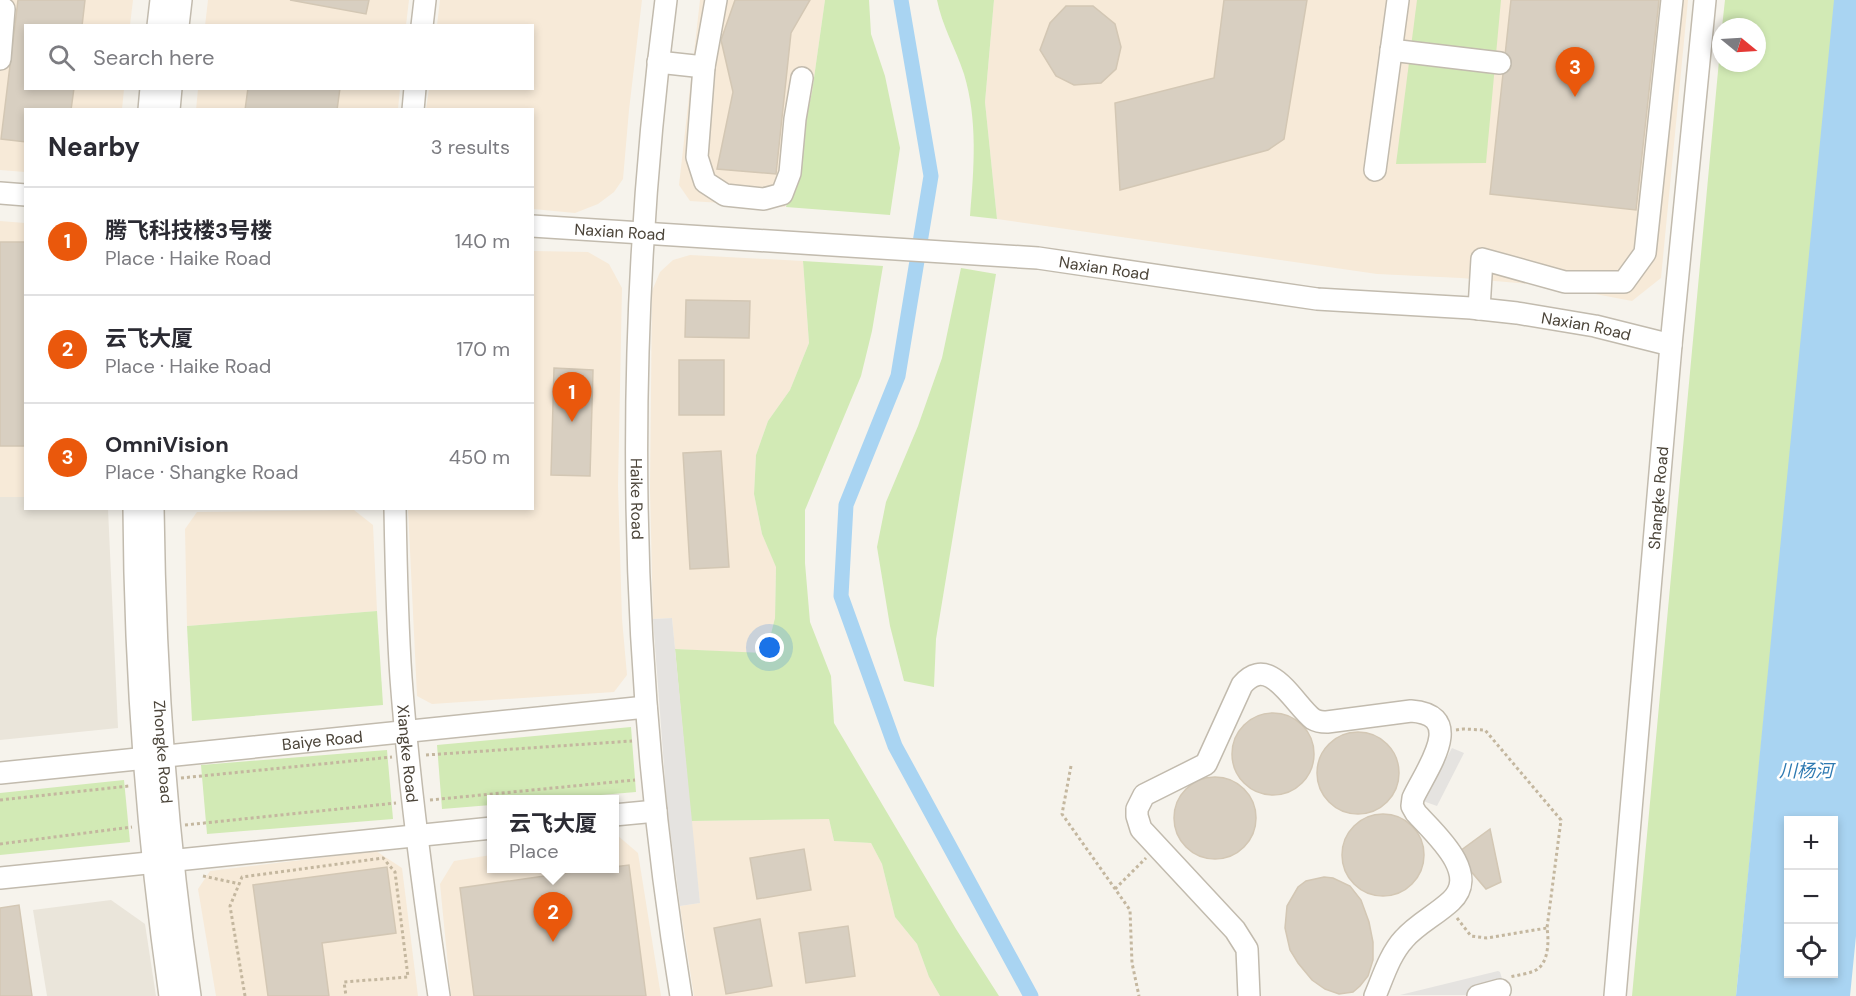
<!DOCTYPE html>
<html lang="en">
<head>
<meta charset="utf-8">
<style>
	body { margin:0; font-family:"DM Sans","Noto Sans SC",sans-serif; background:#f2f2f3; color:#2b2b33 }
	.controls { position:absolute; right:18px; bottom:18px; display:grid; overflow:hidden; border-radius:0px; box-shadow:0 3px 9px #0003 }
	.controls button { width:54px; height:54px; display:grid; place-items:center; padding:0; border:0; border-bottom:2px solid #e1e1e2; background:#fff; color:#2b2b33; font:30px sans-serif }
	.compass { position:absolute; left:1712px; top:18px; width:54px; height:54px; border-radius:50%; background:#fff; box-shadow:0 3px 9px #0003; rotate:108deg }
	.you { position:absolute; left:770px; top:648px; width:21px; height:21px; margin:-15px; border:4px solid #fff; border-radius:50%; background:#1a73e8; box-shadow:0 0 0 9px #1a73e833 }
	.badge { display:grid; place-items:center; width:39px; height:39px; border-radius:50%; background:#ea580c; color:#fff; font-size:20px; font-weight:700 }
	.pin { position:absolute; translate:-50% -50px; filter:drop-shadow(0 2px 3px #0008) }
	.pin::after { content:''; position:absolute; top:32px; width:21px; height:18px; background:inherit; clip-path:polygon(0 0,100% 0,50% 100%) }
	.popup { position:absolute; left:487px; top:795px; width:132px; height:78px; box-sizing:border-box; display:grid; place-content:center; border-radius:0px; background:#fff; filter:drop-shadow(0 2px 4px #0005); font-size:20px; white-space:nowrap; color:#7c7c81 }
	.popup b { font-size:22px; color:#2b2b33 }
	.popup::after { content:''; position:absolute; left:50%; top:100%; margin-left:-12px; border:12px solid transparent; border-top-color:#fff }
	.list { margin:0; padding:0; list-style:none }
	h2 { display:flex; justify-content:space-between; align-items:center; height:78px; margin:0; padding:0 24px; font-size:26px }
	h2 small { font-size:20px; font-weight:400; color:#7c7c81 }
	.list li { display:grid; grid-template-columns:39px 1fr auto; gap:18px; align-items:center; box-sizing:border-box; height:108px; padding:0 24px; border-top:2px solid #e1e1e2 }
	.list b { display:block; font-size:22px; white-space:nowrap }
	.list p { margin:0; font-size:20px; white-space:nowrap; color:#7c7c81 }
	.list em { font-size:20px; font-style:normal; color:#7c7c81 }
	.icon { flex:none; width:33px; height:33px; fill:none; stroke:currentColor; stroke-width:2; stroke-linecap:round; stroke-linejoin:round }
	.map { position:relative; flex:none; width:1856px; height:996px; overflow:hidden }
	.search { position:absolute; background:#fff; box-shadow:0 3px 9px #0003; left:24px; top:24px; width:510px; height:66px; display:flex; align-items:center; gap:15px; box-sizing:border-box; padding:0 21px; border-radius:0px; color:#7c7c81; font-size:22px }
	.panel { position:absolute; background:#fff; box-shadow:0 3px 9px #0003; left:24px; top:108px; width:510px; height:402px; border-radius:0px }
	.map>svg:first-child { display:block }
	.residential { fill:#eae5da }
	.commercial { fill:#f7ead8 }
	.green { fill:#d2eab5 }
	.parking { fill:#e5e3e0 }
	.water { fill:#a9d4f2; fill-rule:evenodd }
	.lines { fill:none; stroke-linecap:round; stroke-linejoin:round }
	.canal { stroke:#a9d4f2; stroke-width:15 }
	.building { fill:#d8cfc1; stroke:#d3c7b4; stroke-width:1.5 }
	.minor-casing { stroke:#c2bbae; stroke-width:24 }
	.path { stroke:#c4b79f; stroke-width:3; stroke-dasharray:3 3; stroke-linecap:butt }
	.minor { stroke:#fff; stroke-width:21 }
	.labels { text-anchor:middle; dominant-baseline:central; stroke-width:5; stroke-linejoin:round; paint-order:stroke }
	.street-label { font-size:16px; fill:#4b4439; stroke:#fff }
	.water-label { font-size:18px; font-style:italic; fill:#2e7ab2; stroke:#fff }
</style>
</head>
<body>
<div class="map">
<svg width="1856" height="996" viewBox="0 0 1856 996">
	<rect width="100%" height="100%" fill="#f6f3ec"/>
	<g class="residential">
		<path d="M 0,497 L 25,497 L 26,508 L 108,509 L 118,728 L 0,740 Z"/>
		<path d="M 111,900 L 145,924 L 156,996 L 47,996 L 33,910 Z"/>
	</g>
	<g class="commercial">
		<path d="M 0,0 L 133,0 L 130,25 L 26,26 L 26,88 L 124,89 L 122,109 L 26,110 L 25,172 L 0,170 Z"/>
		<path d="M 208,0 L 409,0 L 406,25 L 205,26 Z"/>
		<path d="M 440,0 L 642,0 L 629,110 L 623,179 L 614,192 L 598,204 L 575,213 L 533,209 L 532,110 L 426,109 L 429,89 L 532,88 L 532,26 L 437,25 Z"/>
		<path d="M 700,0 L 825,0 L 812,92 L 785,207 L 690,201 L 679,185 Z"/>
		<path d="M 994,0 L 1688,0 L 1661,278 L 1632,301 L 1553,286 L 1461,278 L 1377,274 L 997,219 L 985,102 Z"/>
		<path d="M 198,89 L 400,89 L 398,109 L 196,110 Z"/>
		<path d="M 0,221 L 25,223 L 25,497 L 0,497 Z"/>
		<path d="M 533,251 L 588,252 L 609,264 L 622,288 L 618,486 L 622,619 L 627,675 L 614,692 L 432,704 L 417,696 L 408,509 L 532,508 Z"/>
		<path d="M 690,255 L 803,261 L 809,343 L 790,390 L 768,421 L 756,455 L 754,494 L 762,534 L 776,566 L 775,618 L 766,654 L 675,649 L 672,618 L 653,619 L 650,489 L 652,291 L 660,272 L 673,260 Z"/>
		<path d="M 354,510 L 373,525 L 377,611 L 187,626 L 185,529 L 197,512 Z"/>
		<path d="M 829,819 L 834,841 L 871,843 L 882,864 L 895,917 L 917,944 L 929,977 L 940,996 L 694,996 L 680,906 L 700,903 L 691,821 Z"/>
		<path d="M 617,835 L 638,853 L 661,996 L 451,996 L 440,884 L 454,861 L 491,855 L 492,868 L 614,868 L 615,836 Z"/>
		<path d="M 376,851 L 402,868 L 418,996 L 216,996 L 198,889 L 210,871 Z"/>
	</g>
	<g class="green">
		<path d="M 825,0 L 869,0 L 871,34 L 885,76 L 900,148 L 890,215 L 786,207 L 812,92 Z"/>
		<path d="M 937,0 L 994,0 L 985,102 L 997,219 L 970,216 C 974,169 978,120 964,74 C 956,49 942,26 937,0 Z"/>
		<path d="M 1417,0 L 1501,0 L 1486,163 L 1396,164 Z"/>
		<path d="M 1725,0 L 1836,0 L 1736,996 L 1632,996 L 1721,39 L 1721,63 L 1757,63 L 1757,27 L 1722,27 Z"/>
		<path d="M 803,261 L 883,266 L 872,331 L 861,376 L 805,510 L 805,563 L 810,622 L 831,676 L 834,723 L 956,929 L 999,996 L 940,996 L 929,977 L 917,944 L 895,917 L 882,864 L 871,843 L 834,841 L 829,819 L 691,821 L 675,649 L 766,653 L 775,618 L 776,567 L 762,534 L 754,494 L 756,455 L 768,421 L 790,390 L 809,343 Z"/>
		<path d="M 961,268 L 996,274 L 936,639 L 934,687 L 904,681 L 890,626 L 877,547 L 886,502 L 918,426 L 942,358 Z"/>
		<path d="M 377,611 L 383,705 L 192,721 L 187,626 Z"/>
		<path d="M 631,727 L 636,792 L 554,799 L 492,800 L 491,805 L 442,809 L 437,745 Z"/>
		<path d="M 387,750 L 393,819 L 207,834 L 201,765 Z"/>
		<path d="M 124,780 L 130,842 L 0,855 L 0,793 Z"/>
	</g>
	<g class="parking">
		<path d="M 672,618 L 700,903 L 680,906 L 667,806 L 653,619 Z"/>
		<path d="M 1452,748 L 1464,753 L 1437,806 L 1423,801 Z"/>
		<path d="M 1498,971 L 1500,972 L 1507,995 L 1400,995 Z"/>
	</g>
	<path class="water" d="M 1834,0 L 1856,0 L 1856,936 L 1850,996 L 1736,996 ZM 1788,820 L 1834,820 L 1834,974 L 1788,974 Z"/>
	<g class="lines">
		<path class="canal" d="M 901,0 L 931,176 L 898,376 L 846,505 L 841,596 L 895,746 L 1031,996"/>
	</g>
	<g class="building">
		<path d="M 18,0 L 85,0 L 82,26 L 26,26 L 26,88 L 74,88 L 71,110 L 26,110 L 26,142 L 1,139 Z"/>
		<path d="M 290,0 L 369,0 L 366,14 Z"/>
		<path d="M 735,0 L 810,0 L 791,33 L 776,174 L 717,169 L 733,92 L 721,40 Z"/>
		<path d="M 1224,0 L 1307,0 L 1284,139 L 1268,150 L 1120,190 L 1115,103 L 1214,78 Z"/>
		<path d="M 1511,0 L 1659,0 L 1636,210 L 1490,194 Z"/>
		<path d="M 1066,6 L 1093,6 L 1115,24 L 1121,47 L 1116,69 L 1101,83 L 1074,85 L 1056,76 L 1040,50 L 1050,23 Z"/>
		<path d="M 248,88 L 340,88 L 337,110 L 245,110 Z"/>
		<rect x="0" y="242" width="26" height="204"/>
		<path d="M 686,300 L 750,301 L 749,338 L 685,337 Z"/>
		<rect x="679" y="360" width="45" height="55"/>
		<path d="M 554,368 L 593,370 L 590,476 L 551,475 Z"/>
		<path d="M 721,451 L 729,567 L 690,569 L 683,453 Z"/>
		<circle cx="1273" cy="754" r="41"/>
		<circle cx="1358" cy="773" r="41"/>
		<circle cx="1215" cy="818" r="41"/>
		<circle cx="1383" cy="855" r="41"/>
		<path d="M 1490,829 L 1501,882 L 1486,889 L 1458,856 L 1460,851 Z"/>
		<path d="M 804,849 L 811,890 L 757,899 L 750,858 Z"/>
		<path d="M 629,865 L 646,996 L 474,996 L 460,888 L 600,868 L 614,868 L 614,867 Z"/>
		<path d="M 387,867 L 396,933 L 322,943 L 329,996 L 268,996 L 253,885 Z"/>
		<path d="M 1324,877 L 1333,878 L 1350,886 L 1361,900 L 1369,922 L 1373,942 L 1373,960 L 1368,976 L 1360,986 L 1353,992 L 1339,994 L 1325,989 L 1312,980 L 1298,963 L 1290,950 L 1285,928 L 1287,906 L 1298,887 L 1306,881 Z"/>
		<path d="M 19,905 L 32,996 L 0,996 L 0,908 Z"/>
		<path d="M 760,919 L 772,986 L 726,994 L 714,928 Z"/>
		<path d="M 848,926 L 855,976 L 806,983 L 799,933 Z"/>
	</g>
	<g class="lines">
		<g class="minor-casing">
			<g id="minor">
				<path id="s1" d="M 666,0 C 623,331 627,667 681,996"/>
				<path d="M 0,8 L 4,9 L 0,59"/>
				<path d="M 158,26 L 161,0"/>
				<path d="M 178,26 L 181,0"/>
				<path d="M 422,26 L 425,0"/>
				<path d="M 1391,50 L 1500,63"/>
				<path d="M 658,62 L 704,67 L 697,157 L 705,182 L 725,195 L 764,199 L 782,194 L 790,173 L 795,119 L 802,78"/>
				<path d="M 704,67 L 716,0"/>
				<path d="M 149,110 L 151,88"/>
				<path d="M 169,110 L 171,88"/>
				<path d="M 413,110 L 415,88"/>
				<path d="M 1375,170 L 1398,0"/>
				<path d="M 0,193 L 26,195"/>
				<path id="s2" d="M 532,226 L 1038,258 L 1317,299 L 1471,308 L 1517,313 L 1595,326 L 1671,345"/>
				<path d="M 1479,309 L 1482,259 L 1565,282 L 1624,282 L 1645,253 L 1672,0"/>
				<path d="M 134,508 C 135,672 147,834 170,996"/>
				<path id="s3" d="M 153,508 C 155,672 166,834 190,996"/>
				<path id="s4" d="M 395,508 C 396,565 397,621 401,678 C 409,784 423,890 439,996"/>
				<path id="s5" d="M 0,773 L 646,707"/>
				<path d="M 614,815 L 656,811"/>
				<path d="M 0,878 L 492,828"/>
				<path d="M 1249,996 L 1247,949 L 1235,930 L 1141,829 L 1137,816 L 1137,809 L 1144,795 L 1206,764 L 1242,685 C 1270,652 1294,705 1313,719 C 1318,722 1322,722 1327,722 L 1411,711 C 1468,715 1426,770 1413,798 L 1412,806 L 1416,813 C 1434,833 1481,873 1451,901 C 1436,915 1417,924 1404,939 C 1390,954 1383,977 1375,996"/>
				<path d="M 1478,996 L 1500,990"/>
				<path id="s6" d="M 1615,996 L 1671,345 L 1705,0"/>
			</g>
		</g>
		<g class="path">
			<path d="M 1456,730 L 1463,729 L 1485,730 L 1561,820 L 1547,928"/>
			<path d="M 426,755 L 632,741"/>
			<path d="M 1071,766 L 1062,814 L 1130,910 L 1132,963 L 1139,996"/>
			<path d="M 181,778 L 392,757"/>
			<path d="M 0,800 L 129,786"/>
			<path d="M 430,800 L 635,780"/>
			<path d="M 185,825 L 396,803"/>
			<path d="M 0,844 L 132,827"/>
			<path d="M 203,876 L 240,884"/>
			<path d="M 1115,889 L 1146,858"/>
			<path d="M 1457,918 L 1471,936 L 1487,938 L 1547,928 C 1549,941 1549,965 1534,971 C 1527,974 1518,975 1510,977"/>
			<path d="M 245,996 L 230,906 L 242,877 L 383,858 L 395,872 L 408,977 L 344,982 L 346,996"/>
		</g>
		<use href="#minor" class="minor"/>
	</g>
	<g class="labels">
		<g class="street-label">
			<text stroke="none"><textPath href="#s2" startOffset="88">Naxian Road</textPath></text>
			<text stroke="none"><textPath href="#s2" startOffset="574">Naxian Road</textPath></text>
			<text stroke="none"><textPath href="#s2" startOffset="1060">Naxian Road</textPath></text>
			<text stroke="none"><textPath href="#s6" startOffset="500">Shangke Road</textPath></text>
			<text stroke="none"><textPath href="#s1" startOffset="500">Haike Road</textPath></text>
			<text stroke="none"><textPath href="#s5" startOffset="324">Baiye Road</textPath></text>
			<text stroke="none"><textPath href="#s3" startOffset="244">Zhongke Road</textPath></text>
			<text stroke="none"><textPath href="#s4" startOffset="246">Xiangke Road</textPath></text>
		</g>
		<g class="water-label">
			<text x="1806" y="771">川杨河</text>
		</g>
	</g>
</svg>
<div class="controls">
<button>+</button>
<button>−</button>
<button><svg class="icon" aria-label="locate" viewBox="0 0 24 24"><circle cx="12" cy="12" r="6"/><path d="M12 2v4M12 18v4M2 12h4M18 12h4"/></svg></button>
</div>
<svg class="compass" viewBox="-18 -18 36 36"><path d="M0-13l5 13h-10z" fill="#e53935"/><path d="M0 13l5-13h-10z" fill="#7c7c81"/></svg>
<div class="you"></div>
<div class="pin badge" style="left:572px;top:422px">1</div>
<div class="pin badge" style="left:553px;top:942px">2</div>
<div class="popup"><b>云飞大厦</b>Place</div>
<div class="pin badge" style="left:1575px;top:97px">3</div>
<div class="search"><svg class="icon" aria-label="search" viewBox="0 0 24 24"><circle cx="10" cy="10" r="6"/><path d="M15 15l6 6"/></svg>Search here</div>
<section class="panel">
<h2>Nearby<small>3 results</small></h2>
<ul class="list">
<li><span class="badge">1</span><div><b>腾飞科技楼3号楼</b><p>Place · Haike Road</p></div><em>140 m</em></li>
<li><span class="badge">2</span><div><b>云飞大厦</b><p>Place · Haike Road</p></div><em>170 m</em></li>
<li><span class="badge">3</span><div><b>OmniVision</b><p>Place · Shangke Road</p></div><em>450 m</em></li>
</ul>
</section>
</div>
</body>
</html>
